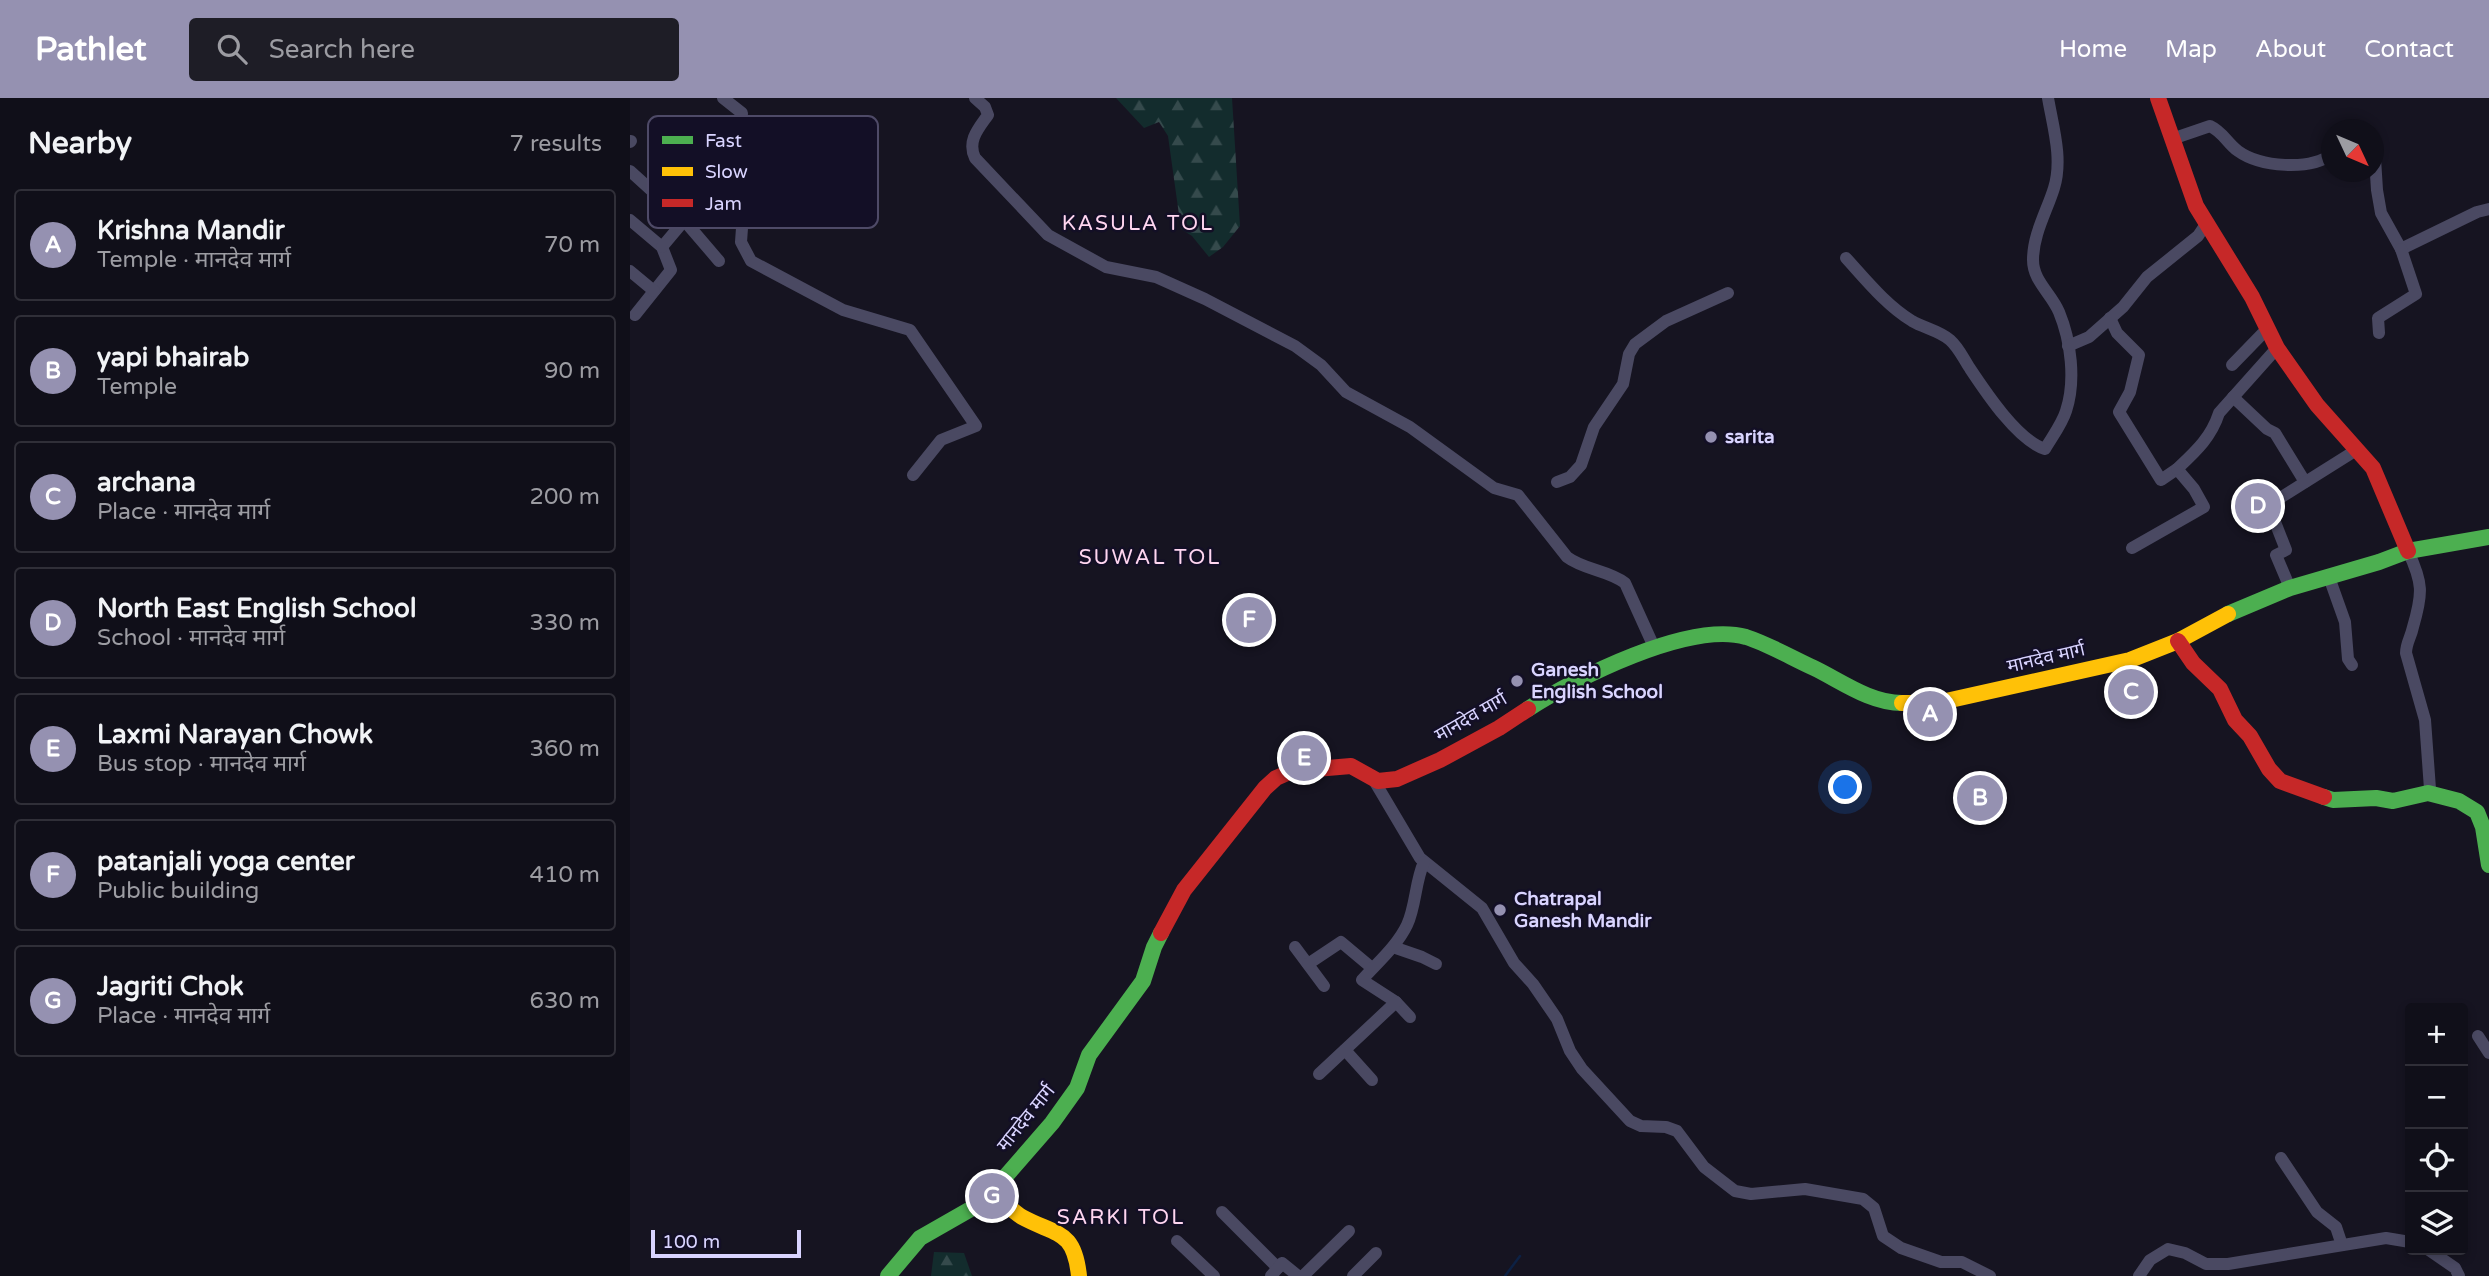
<!DOCTYPE html>
<html lang="en">
<head>
<meta charset="utf-8">
<style>
	body { margin:0; font-family:"Varela Round","Noto Sans Devanagari",sans-serif; background:#1e1d26; color:#f1f3f6 }
	.controls { position:absolute; right:21px; bottom:21px; display:grid; overflow:hidden; border-radius:7px; box-shadow:0 4px 10px #0003 }
	.controls button { width:63px; height:63px; display:grid; place-items:center; padding:0; border:0; border-bottom:2px solid #302f38; background:#100f19; color:#f1f3f6; font:35px sans-serif }
	.compass { position:absolute; left:1691px; top:21px; width:63px; height:63px; border-radius:50%; background:#100f19; box-shadow:0 4px 10px #0003; rotate:134deg }
	.scale { position:absolute; left:21px; bottom:18px; width:150px; box-sizing:border-box; padding-left:7px; border:4px solid #d9d4ff; border-top:0; font-size:19px; line-height:24px; white-space:nowrap; color:#d9d4ff; -webkit-text-stroke:5px #130f26; paint-order:stroke }
	.you { position:absolute; left:1216px; top:690px; width:24px; height:24px; margin:-18px; border:5px solid #fff; border-radius:50%; background:#1a73e8; box-shadow:0 0 0 10px #1a73e833 }
	.badge { display:grid; place-items:center; width:46px; height:46px; border-radius:50%; background:#9591b1; color:#fff; font-size:23px; font-weight:700 }
	.pin { position:absolute; translate:-50% -50%; border:4px solid #fff; box-shadow:0 2px 7px #0006 }
	.list { margin:0; padding:0; list-style:none }
	h2 { display:flex; justify-content:space-between; align-items:center; height:91px; margin:0; padding:0 28px; font-size:30px }
	h2 small { font-size:23px; font-weight:400; color:#9c9ca2 }
	.list li { display:grid; grid-template-columns:46px 1fr auto; gap:21px; align-items:center; box-sizing:border-box; height:112px; margin:0 14px 14px; padding:0 14px; border:2px solid #302f38; border-radius:7px }
	.list b { display:block; font-size:26px; white-space:nowrap }
	.list p { margin:0; font-size:23px; white-space:nowrap; color:#9c9ca2 }
	.list em { font-size:23px; font-style:normal; color:#9c9ca2 }
	.icon { flex:none; width:38px; height:38px; fill:none; stroke:currentColor; stroke-width:2; stroke-linecap:round; stroke-linejoin:round }
	.map { position:relative; flex:none; width:1859px; height:1178px; overflow:hidden }
	header { display:flex; align-items:center; gap:42px; box-sizing:border-box; height:98px; padding:0 35px; background:#9591b1; color:#fff }
	header strong { font-size:33px }
	nav { display:flex; gap:38px; margin-inline-start:auto; font-size:24px }
	.search { width:490px; height:63px; background:#1e1d26; display:flex; align-items:center; gap:18px; box-sizing:border-box; padding:0 24px; border-radius:7px; color:#9c9ca2; font-size:26px }
	main { display:flex }
	aside { flex:1; background:#100f19 }
	.map>svg:first-child { display:block }
	.forest { fill:url(#forest-firs) }
	.lines { fill:none; stroke-linecap:round; stroke-linejoin:round }
	.stream { stroke:#0d2144; stroke-width:2.5 }
	.street { stroke:#4a4962; stroke-width:12 }
	.fast { stroke:#4caf50; stroke-width:16 }
	.slow { stroke:#ffc107; stroke-width:16 }
	.jam { stroke:#c62828; stroke-width:16 }
	.poi-dot { fill:#9591b1; stroke:#130f26; stroke-width:2.5 }
	.labels { text-anchor:middle; dominant-baseline:central; stroke-width:5; stroke-linejoin:round; paint-order:stroke }
	.poi-label { font-size:19px; font-weight:bold; fill:#d9d4ff; stroke:#130f26; text-anchor:start }
	.street-label { font-size:19px; fill:#d9d4ff; stroke:#130f26 }
	.neighbourhood-label { font-size:21px; letter-spacing:2px; fill:#ffd6f0; stroke:#130f26 }
	.key { fill:#130f26; stroke:#4e4a67; stroke-width:2 }
	.key-label { font-size:19px; fill:#d9d4ff }
</style>
</head>
<body>
<header>
<strong>Pathlet</strong>
<div class="search"><svg class="icon" aria-label="search" viewBox="0 0 24 24"><circle cx="10" cy="10" r="6"/><path d="M15 15l6 6"/></svg>Search here</div>
<nav><a>Home</a><a>Map</a><a>About</a><a>Contact</a></nav>
</header>
<main>
<aside>
<h2>Nearby<small>7 results</small></h2>
<ul class="list">
<li><span class="badge">A</span><div><b>Krishna Mandir</b><p>Temple · मानदेव मार्ग</p></div><em>70 m</em></li>
<li><span class="badge">B</span><div><b>yapi bhairab</b><p>Temple</p></div><em>90 m</em></li>
<li><span class="badge">C</span><div><b>archana</b><p>Place · मानदेव मार्ग</p></div><em>200 m</em></li>
<li><span class="badge">D</span><div><b>North East English School</b><p>School · मानदेव मार्ग</p></div><em>330 m</em></li>
<li><span class="badge">E</span><div><b>Laxmi Narayan Chowk</b><p>Bus stop · मानदेव मार्ग</p></div><em>360 m</em></li>
<li><span class="badge">F</span><div><b>patanjali yoga center</b><p>Public building</p></div><em>410 m</em></li>
<li><span class="badge">G</span><div><b>Jagriti Chok</b><p>Place · मानदेव मार्ग</p></div><em>630 m</em></li>
</ul>
</aside>
<div class="map">
<svg width="1859" height="1178" viewBox="0 0 1859 1178">
	<defs>
		<pattern id="forest-firs" width="22" height="20" patternUnits="userSpaceOnUse" patternTransform="scale(1.75)"><rect width="22" height="20" fill="#132c2d"/><path d="M5 1l3.5 6h-7zM16 11l3.5 6h-7z" fill="#354a4c"/></pattern>
	</defs>
	<rect width="100%" height="100%" fill="#161421"/>
	<g class="forest">
		<path d="M 486,0 L 602,0 L 610,128 L 593,149 L 579,159 L 562,138 L 551,131 L 538,38 L 529,24 L 514,30 Z"/>
		<path d="M 304,1154 L 334,1155 L 342,1178 L 301,1178 Z"/>
	</g>
	<g class="lines">
		<path class="stream" d="M 875,1178 L 890,1158"/>
		<g class="street">
			<path d="M 93,0 L 112,15 C 112,41 82,53 82,83 L 113,116 L 111,144 L 121,163 L 213,212 L 280,232 L 346,328 L 311,342 L 283,377"/>
			<path d="M 345,0 L 355,9 L 358,17 C 348,31 337,43 345,60 L 418,137 L 476,169 L 526,179 L 575,201 L 665,248 L 691,267 L 716,294 L 780,329 L 864,390 L 888,397 L 937,459 C 954,472 978,472 995,485 L 1024,549"/>
			<path d="M 1542,41 L 1580,28 C 1593,34 1597,45 1608,53 C 1630,69 1680,73 1702,56"/>
			<path d="M 0,44 L 1,43"/>
			<path d="M 1744,45 L 1747,92 L 1751,115 L 1771,151 L 1847,114 L 1859,111"/>
			<path d="M 0,73 L 53,121 L 89,163"/>
			<path d="M 0,122 L 32,149 L 41,172 L 5,217"/>
			<path d="M 32,149 L 74,99 L 82,83"/>
			<path d="M 1216,160 C 1236,182 1256,207 1282,223 C 1294,230 1310,233 1320,242 C 1329,250 1333,260 1339,269 C 1355,293 1387,342 1415,351 C 1422,339 1432,326 1436,313 C 1446,283 1441,243 1429,214 C 1421,195 1403,183 1403,162 C 1403,136 1417,113 1424,90 C 1433,61 1423,29 1418,0"/>
			<path d="M 0,173 L 24,193"/>
			<path d="M 1480,220 L 1487,235 L 1509,257 L 1500,294 L 1489,314 L 1531,382 L 1547,371 L 1564,391 L 1574,409 L 1502,450"/>
			<path d="M 1749,235 L 1748,220 L 1786,196 L 1771,151"/>
			<path d="M 1438,248 L 1459,239 L 1493,209 L 1517,179 L 1568,138 L 1576,126"/>
			<path d="M 1602,267 L 1637,231"/>
			<path d="M 1603,299 L 1637,331 L 1645,335 L 1675,384"/>
			<path d="M 1547,371 C 1565,354 1581,340 1589,315 L 1647,250"/>
			<path d="M 927,384 L 940,379 L 951,367 L 964,329 L 993,286 L 999,256 L 1005,246 L 1036,223 L 1098,195"/>
			<path d="M 1650,400 L 1728,351"/>
			<path d="M 1645,424 L 1656,452 L 1646,457 L 1660,490"/>
			<path d="M 1778,453 C 1793,485 1793,495 1783,529 C 1781,539 1776,545 1776,555 L 1795,622 L 1800,691 L 1798,695"/>
			<path d="M 1699,479 L 1715,524 L 1718,561 L 1722,567"/>
			<path d="M 742,679 L 790,760 L 852,810 L 884,865 L 903,886 L 927,921 L 940,953 L 952,971 L 1000,1023 L 1011,1028 L 1036,1029 L 1047,1033 L 1074,1069 L 1105,1093 L 1121,1096 L 1175,1091 L 1233,1101 L 1244,1110 L 1253,1138 L 1271,1150 L 1311,1164 L 1332,1164 L 1360,1178"/>
			<path d="M 665,849 L 694,888"/>
			<path d="M 763,849 L 792,859 L 806,866"/>
			<path d="M 678,866 L 711,844 L 742,870"/>
			<path d="M 780,919 L 766,904 L 732,882 C 747,865 767,848 777,827 C 786,808 785,784 794,764"/>
			<path d="M 1848,938 L 1859,955"/>
			<path d="M 715,952 L 742,982"/>
			<path d="M 689,976 L 766,904"/>
			<path d="M 1651,1060 L 1687,1114 L 1706,1129 L 1712,1147"/>
			<path d="M 592,1114 L 648,1170"/>
			<path d="M 547,1143 L 584,1178"/>
			<path d="M 1799,1152 L 1825,1170 L 1829,1178"/>
			<path d="M 641,1178 L 652,1165 L 668,1178"/>
			<path d="M 673,1178 L 719,1133"/>
			<path d="M 723,1178 L 746,1155"/>
			<path d="M 1509,1178 L 1520,1162 L 1538,1151 L 1555,1155 L 1576,1166 L 1598,1166 L 1756,1140 L 1780,1144"/>
		</g>
		<g class="fast">
			<path d="M 1598,516 L 1660,490 L 1749,464 L 1778,453 L 1859,439"/>
			<path d="M 898,611 C 946,580 1059,523 1116,539 C 1138,546 1162,560 1184,570 C 1211,583 1240,605 1272,605"/>
			<path d="M 1694,699 L 1703,702 L 1746,700 L 1763,703 L 1798,695 L 1829,703 L 1847,714 L 1853,729 L 1859,767"/>
			<path d="M 258,1178 L 290,1140 L 346,1108 L 362,1094 L 422,1025 L 447,990 L 459,957 L 513,883 L 524,849 L 531,835"/>
		</g>
		<g class="slow">
			<path d="M 1272,605 L 1307,605 L 1500,562 L 1548,543 L 1598,516"/>
			<path d="M 362,1094 C 372,1102 381,1112 392,1119 C 427,1138 444,1131 449,1178"/>
		</g>
		<g class="jam">
			<path d="M 1528,0 L 1566,108 L 1622,199 L 1647,250 L 1687,307 L 1743,370 L 1778,453"/>
			<path d="M 1548,543 L 1563,565 L 1590,591 L 1605,622 L 1620,638 L 1639,671 L 1650,683 L 1694,699"/>
			<path d="M 531,835 L 554,792 L 635,690 L 646,680 L 662,673 L 721,668 L 748,683 L 767,681 L 810,662 L 869,630 L 898,611"/>
		</g>
	</g>
	<g class="poi-dot">
		<circle cx="1081" cy="339" r="7"/>
		<circle cx="887" cy="583" r="7"/>
		<circle cx="870" cy="812" r="7"/>
	</g>
	<g class="labels">
		<g class="poi-label">
			<text x="1095" y="339">sarita</text>
			<text x="901" y="572">Ganesh<tspan x="901" dy="22">English School</tspan></text>
			<text x="884" y="801">Chatrapal<tspan x="884" dy="22">Ganesh Mandir</tspan></text>
		</g>
		<g class="street-label">
			<text transform="translate(1416 560) rotate(-13)">मानदेव मार्ग</text>
			<text transform="translate(841 619) rotate(-30)">मानदेव मार्ग</text>
			<text transform="translate(396 1020) rotate(-51)">मानदेव मार्ग</text>
		</g>
		<g class="neighbourhood-label">
			<text x="508" y="125">KASULA TOL</text>
			<text x="520" y="459">SUWAL TOL</text>
			<text x="491" y="1119">SARKI TOL</text>
		</g>
	</g>
	<rect x="18" y="18" width="230" height="112" rx="10" class="key"/>
	<rect x="32" y="38" width="31" height="8" fill="#4caf50"/>
	<rect x="32" y="69" width="31" height="9" fill="#ffc107"/>
	<rect x="32" y="101" width="31" height="8" fill="#c62828"/>
	<g class="key-label">
		<text x="75" y="49">Fast</text>
		<text x="75" y="80">Slow</text>
		<text x="75" y="112">Jam</text>
	</g>
</svg>
<div class="controls">
<button>+</button>
<button>−</button>
<button><svg class="icon" aria-label="locate" viewBox="0 0 24 24"><circle cx="12" cy="12" r="6"/><path d="M12 2v4M12 18v4M2 12h4M18 12h4"/></svg></button>
<button><svg class="icon" aria-label="layers" viewBox="0 0 24 24"><path d="M12 4l9 5-9 5-9-5zM3 14l9 5 9-5"/></svg></button>
</div>
<svg class="compass" viewBox="-18 -18 36 36"><path d="M0-13l5 13h-10z" fill="#e53935"/><path d="M0 13l5-13h-10z" fill="#9c9ca2"/></svg>
<div class="scale">100 m</div>
<div class="you"></div>
<div class="pin badge" style="left:1300px;top:616px">A</div>
<div class="pin badge" style="left:1350px;top:700px">B</div>
<div class="pin badge" style="left:1501px;top:594px">C</div>
<div class="pin badge" style="left:1628px;top:408px">D</div>
<div class="pin badge" style="left:674px;top:660px">E</div>
<div class="pin badge" style="left:619px;top:522px">F</div>
<div class="pin badge" style="left:362px;top:1098px">G</div>
</div>
</main>
</body>
</html>
